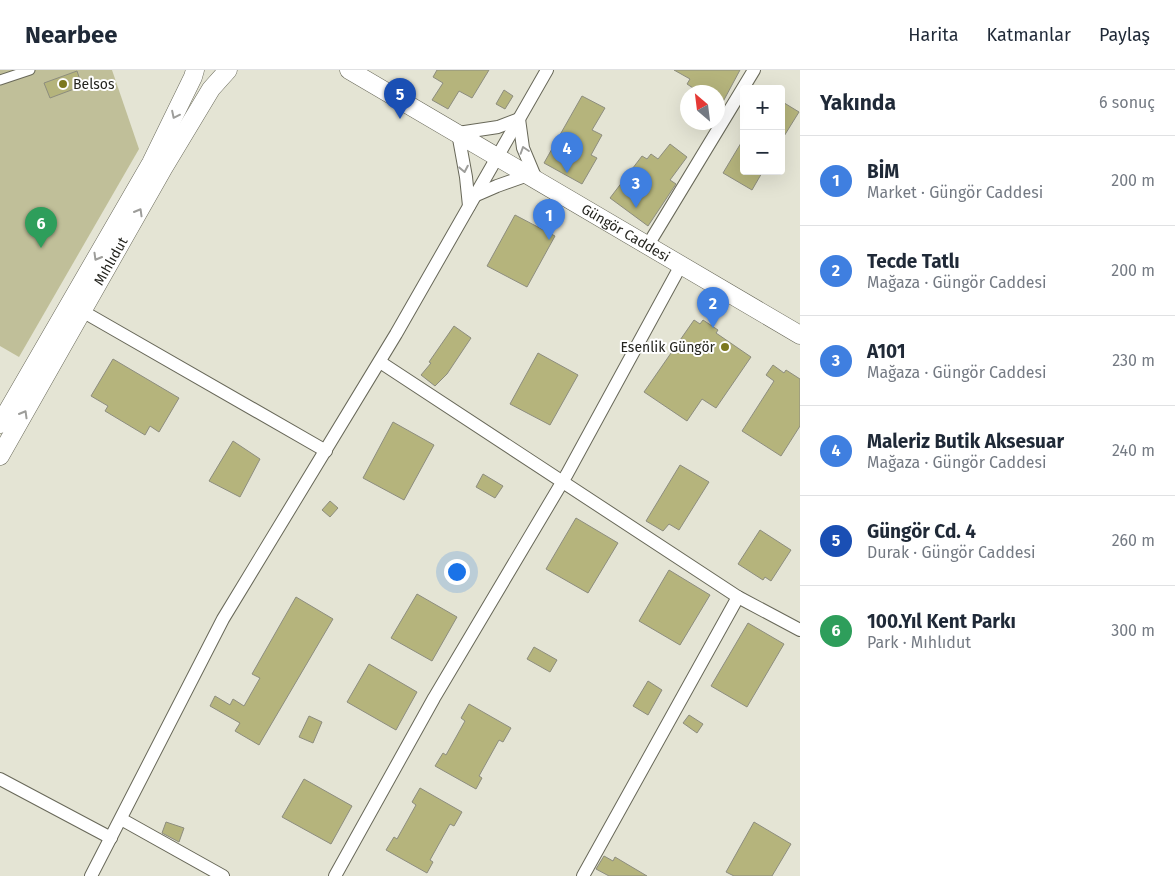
<!DOCTYPE html>
<html lang="tr">
<head>
<meta charset="utf-8">
<style>
	body { margin:0; font-family:"Fira Sans",sans-serif; background:#f6f6f7; color:#1f2937 }
	.controls { position:absolute; right:15px; top:15px; display:grid; overflow:hidden; border-radius:5px; box-shadow:0 5px 20px #0002 }
	.controls button { width:45px; height:45px; display:grid; place-items:center; padding:0; border:0; border-bottom:1px solid #e0e1e3; background:#fff; color:#1f2937; font:25px sans-serif }
	.compass { position:absolute; left:680px; top:15px; width:45px; height:45px; border-radius:50%; background:#fff; box-shadow:0 5px 20px #0002; rotate:332deg }
	.you { position:absolute; left:456px; top:501px; width:18px; height:18px; margin:-12px; border:4px solid #fff; border-radius:50%; background:#1a73e8; box-shadow:0 0 0 8px #1a73e833 }
	.badge { display:grid; place-items:center; width:32px; height:32px; border-radius:50%; background:#1a73e8; color:#fff; font-size:16px; font-weight:700 }
	.pin { position:absolute; translate:-50% -41px; filter:drop-shadow(0 1px 2px #0008) }
	.pin::after { content:''; position:absolute; top:26px; width:18px; height:15px; background:inherit; clip-path:polygon(0 0,100% 0,50% 100%) }
	.list { margin:0; padding:0; list-style:none }
	h2 { display:flex; justify-content:space-between; align-items:center; height:65px; margin:0; padding:0 20px; font-size:21px }
	h2 small { font-size:16px; font-weight:400; color:#747a83 }
	.list li { display:grid; grid-template-columns:32px 1fr auto; gap:15px; align-items:center; box-sizing:border-box; height:90px; padding:0 20px; border-top:1px solid #e0e1e3 }
	.list b { display:block; font-size:19px; white-space:nowrap }
	.list p { margin:0; font-size:16px; white-space:nowrap; color:#747a83 }
	.list em { font-size:16px; font-style:normal; color:#747a83 }
	.map { position:relative; flex:none; width:800px; height:806px; overflow:hidden }
	header { display:flex; align-items:center; gap:30px; box-sizing:border-box; height:70px; padding:0 25px; background:#fff; border-bottom:1px solid #e0e1e3 }
	header strong { font-size:24px }
	nav { display:flex; gap:28px; margin-inline-start:auto; font-size:18px }
	main { display:flex }
	aside { flex:1; background:#fff }
	.map>svg:first-child { display:block }
	.green { fill:#c0bf99 }
	.building { fill:#b5b47c; stroke:#8d8d7e }
	.lines { fill:none; stroke-linecap:round; stroke-linejoin:round }
	.pedestrian-casing { stroke:#686859; stroke-width:11 }
	.minor-casing { stroke:#686859; stroke-width:14 }
	.secondary-casing { stroke:#686859; stroke-width:19 }
	.pedestrian { stroke:#fff; stroke-width:9 }
	.minor { stroke:#fff; stroke-width:12 }
	.secondary { stroke:#fff; stroke-width:18 }
	.oneway { stroke:#9d9d9a }
	.poi-dot { fill:#7c781e; stroke:#fff; stroke-width:2 }
	.labels { text-anchor:middle; dominant-baseline:central; stroke-width:4; stroke-linejoin:round; paint-order:stroke }
	.poi-label { font-size:14px; fill:#25251f; stroke:#fff; text-anchor:start }
	.street-label { font-size:14px; fill:#25251f; stroke:#fff }
</style>
</head>
<body>
<header>
<strong>Nearbee</strong>
<nav><a>Harita</a><a>Katmanlar</a><a>Paylaş</a></nav>
</header>
<main>
<div class="map">
<svg width="800" height="806" viewBox="0 0 800 806">
	<rect width="100%" height="100%" fill="#e4e4d4"/>
	<path class="green" d="M 0,0 L 112,0 L 139,79 L 19,287 L 0,276 Z"/>
	<g class="building">
		<path d="M 437,0 L 489,0 L 472,28 L 459,21 L 448,39 L 432,30 L 443,13 L 433,7 Z"/>
		<path d="M 674,0 L 740,0 L 718,41 L 718,22 L 691,22 L 693,18 L 687,14 L 690,9 Z"/>
		<path d="M 77,1 L 82,16 L 50,28 L 44,13 Z"/>
		<path d="M 504,20 L 513,26 L 505,39 L 496,34 Z"/>
		<path d="M 582,26 L 605,38 L 592,60 L 602,65 L 591,85 L 597,88 L 582,114 L 544,93 Z"/>
		<path d="M 781,31 L 799,42 L 781,71 Z"/>
		<path d="M 744,68 L 744,101 L 763,101 L 752,120 L 723,103 Z"/>
		<path d="M 670,74 L 687,87 L 670,110 L 676,114 L 648,156 L 610,128 L 642,86 L 647,89 L 651,84 L 658,89 Z"/>
		<path d="M 515,145 L 555,166 L 527,217 L 487,196 Z"/>
		<path d="M 694,250 L 700,254 L 703,250 L 718,260 L 716,263 L 751,287 L 716,338 L 702,329 L 687,351 L 644,322 Z"/>
		<path d="M 454,256 L 471,268 L 447,304 L 435,316 L 421,305 L 431,293 L 429,292 Z"/>
		<path d="M 538,283 L 578,305 L 550,355 L 510,334 Z"/>
		<path d="M 113,289 L 179,328 L 159,362 L 150,356 L 145,365 L 105,341 L 108,336 L 91,326 Z"/>
		<path d="M 773,295 L 784,303 L 786,300 L 800,309 L 800,356 L 781,386 L 742,361 L 774,311 L 766,305 Z"/>
		<path d="M 393,352 L 434,375 L 404,430 L 363,408 Z"/>
		<path d="M 233,371 L 260,389 L 240,427 L 209,411 Z"/>
		<path d="M 680,395 L 709,412 L 679,460 L 669,454 L 663,461 L 646,451 Z"/>
		<path d="M 483,404 L 503,416 L 495,428 L 476,417 Z"/>
		<path d="M 330,431 L 338,438 L 330,447 L 322,440 Z"/>
		<path d="M 576,448 L 618,473 L 588,523 L 546,499 Z"/>
		<path d="M 760,460 L 791,480 L 771,511 L 765,507 L 763,510 L 738,494 Z"/>
		<path d="M 669,500 L 710,525 L 680,575 L 639,551 Z"/>
		<path d="M 417,524 L 457,547 L 432,591 L 391,568 Z"/>
		<path d="M 296,527 L 333,549 L 259,675 L 235,661 L 240,653 L 210,636 L 215,626 L 230,635 L 233,629 L 244,636 L 260,608 L 252,604 Z"/>
		<path d="M 748,553 L 784,574 L 747,637 L 711,616 Z"/>
		<path d="M 534,577 L 557,590 L 550,602 L 527,589 Z"/>
		<path d="M 369,594 L 417,622 L 396,660 L 347,632 Z"/>
		<path d="M 648,611 L 662,620 L 648,645 L 633,636 Z"/>
		<path d="M 469,634 L 511,658 L 503,672 L 499,670 L 479,706 L 482,708 L 476,719 L 435,696 L 443,683 L 446,685 L 465,651 L 461,648 Z"/>
		<path d="M 689,645 L 703,654 L 697,663 L 683,653 Z"/>
		<path d="M 309,646 L 322,652 L 313,673 L 299,667 Z"/>
		<path d="M 304,709 L 352,736 L 331,774 L 282,747 Z"/>
		<path d="M 420,718 L 462,742 L 454,756 L 450,754 L 430,790 L 433,792 L 427,803 L 386,780 L 394,767 L 397,769 L 416,735 L 412,732 Z"/>
		<path d="M 166,752 L 184,758 L 179,772 L 162,763 Z"/>
		<path d="M 754,752 L 791,774 L 772,806 L 734,806 L 726,802 Z"/>
		<path d="M 604,786 L 613,791 L 615,787 L 647,806 L 609,806 L 596,799 Z"/>
	</g>
	<g class="lines">
		<g class="pedestrian-casing">
			<path id="pedestrian" d="M 0,10 L 30,0"/>
		</g>
		<g class="minor-casing">
			<g id="minor">
				<path d="M 474,126 L 497,116 L 528,105"/>
				<path d="M 469,136 L 466,107 L 458,63 L 498,57 L 519,49 L 523,78 L 536,109"/>
				<path d="M 648,175 L 754,0"/>
				<path d="M 82,241 L 326,381"/>
				<path d="M 380,292 L 738,527 L 800,560"/>
				<path d="M 0,709 L 111,768"/>
				<path d="M 121,749 L 223,806"/>
				<path d="M 91,806 L 223,549 L 396,264 L 547,0"/>
				<path d="M 335,806 L 434,628 L 567,404 L 681,195"/>
				<path d="M 583,806 L 738,527"/>
			</g>
		</g>
		<g class="secondary-casing">
			<g id="secondary">
				<path id="s1" d="M 349,0 L 800,265"/>
				<path d="M 0,354 L 151,93 L 193,7 L 195,0"/>
				<path id="s2" d="M 0,386 L 164,97 L 211,19 L 228,0"/>
			</g>
		</g>
		<use href="#pedestrian" class="pedestrian"/>
		<use href="#minor" class="minor"/>
		<use href="#secondary" class="secondary"/>
	</g>
	<defs><path id="oneway-chevron" d="M-2-3.5L2.5 0L-2 3.5" fill="none" stroke-width="1.6" stroke-linecap="round" stroke-linejoin="round" transform="scale(1.25)"/></defs>
	<g class="oneway">
		<use href="#oneway-chevron" transform="translate(175 45) rotate(116)"/>
		<use href="#oneway-chevron" transform="translate(524 80) rotate(-108)"/>
		<use href="#oneway-chevron" transform="translate(464 99) rotate(79)"/>
		<use href="#oneway-chevron" transform="translate(139 142) rotate(-60)"/>
		<use href="#oneway-chevron" transform="translate(97 187) rotate(120)"/>
		<use href="#oneway-chevron" transform="translate(24 344) rotate(-60)"/>
	</g>
	<g class="poi-dot">
		<circle cx="63" cy="14" r="5"/>
		<circle cx="725" cy="277" r="5"/>
	</g>
	<g class="labels">
		<g class="poi-label">
			<text x="73" y="14">Belsos</text>
			<text x="715" y="277" text-anchor="end">Esenlik Güngör</text>
		</g>
		<g class="street-label">
			<text stroke="none"><textPath href="#s1" startOffset="321">Güngör Caddesi</textPath></text>
			<text stroke="none"><textPath href="#s2" startOffset="224">Mıhlıdut</textPath></text>
		</g>
	</g>
</svg>
<div class="controls">
<button>+</button>
<button>−</button>
</div>
<svg class="compass" viewBox="-18 -18 36 36"><path d="M0-13l5 13h-10z" fill="#e53935"/><path d="M0 13l5-13h-10z" fill="#747a83"/></svg>
<div class="you"></div>
<div class="pin badge" style="left:549px;top:170px;background:#3f7fe0">1</div>
<div class="pin badge" style="left:713px;top:258px;background:#3f7fe0">2</div>
<div class="pin badge" style="left:636px;top:138px;background:#3f7fe0">3</div>
<div class="pin badge" style="left:567px;top:103px;background:#3f7fe0">4</div>
<div class="pin badge" style="left:400px;top:49px;background:#1a4fb4">5</div>
<div class="pin badge" style="left:41px;top:178px;background:#2e9e5b">6</div>
</div>
<aside>
<h2>Yakında<small>6 sonuç</small></h2>
<ul class="list">
<li><span class="badge" style="background:#3f7fe0">1</span><div><b>BİM</b><p>Market · Güngör Caddesi</p></div><em>200 m</em></li>
<li><span class="badge" style="background:#3f7fe0">2</span><div><b>Tecde Tatlı</b><p>Mağaza · Güngör Caddesi</p></div><em>200 m</em></li>
<li><span class="badge" style="background:#3f7fe0">3</span><div><b>A101</b><p>Mağaza · Güngör Caddesi</p></div><em>230 m</em></li>
<li><span class="badge" style="background:#3f7fe0">4</span><div><b>Maleriz Butik Aksesuar</b><p>Mağaza · Güngör Caddesi</p></div><em>240 m</em></li>
<li><span class="badge" style="background:#1a4fb4">5</span><div><b>Güngör Cd. 4</b><p>Durak · Güngör Caddesi</p></div><em>260 m</em></li>
<li><span class="badge" style="background:#2e9e5b">6</span><div><b>100.Yıl Kent Parkı</b><p>Park · Mıhlıdut</p></div><em>300 m</em></li>
</ul>
</aside>
</main>
</body>
</html>
